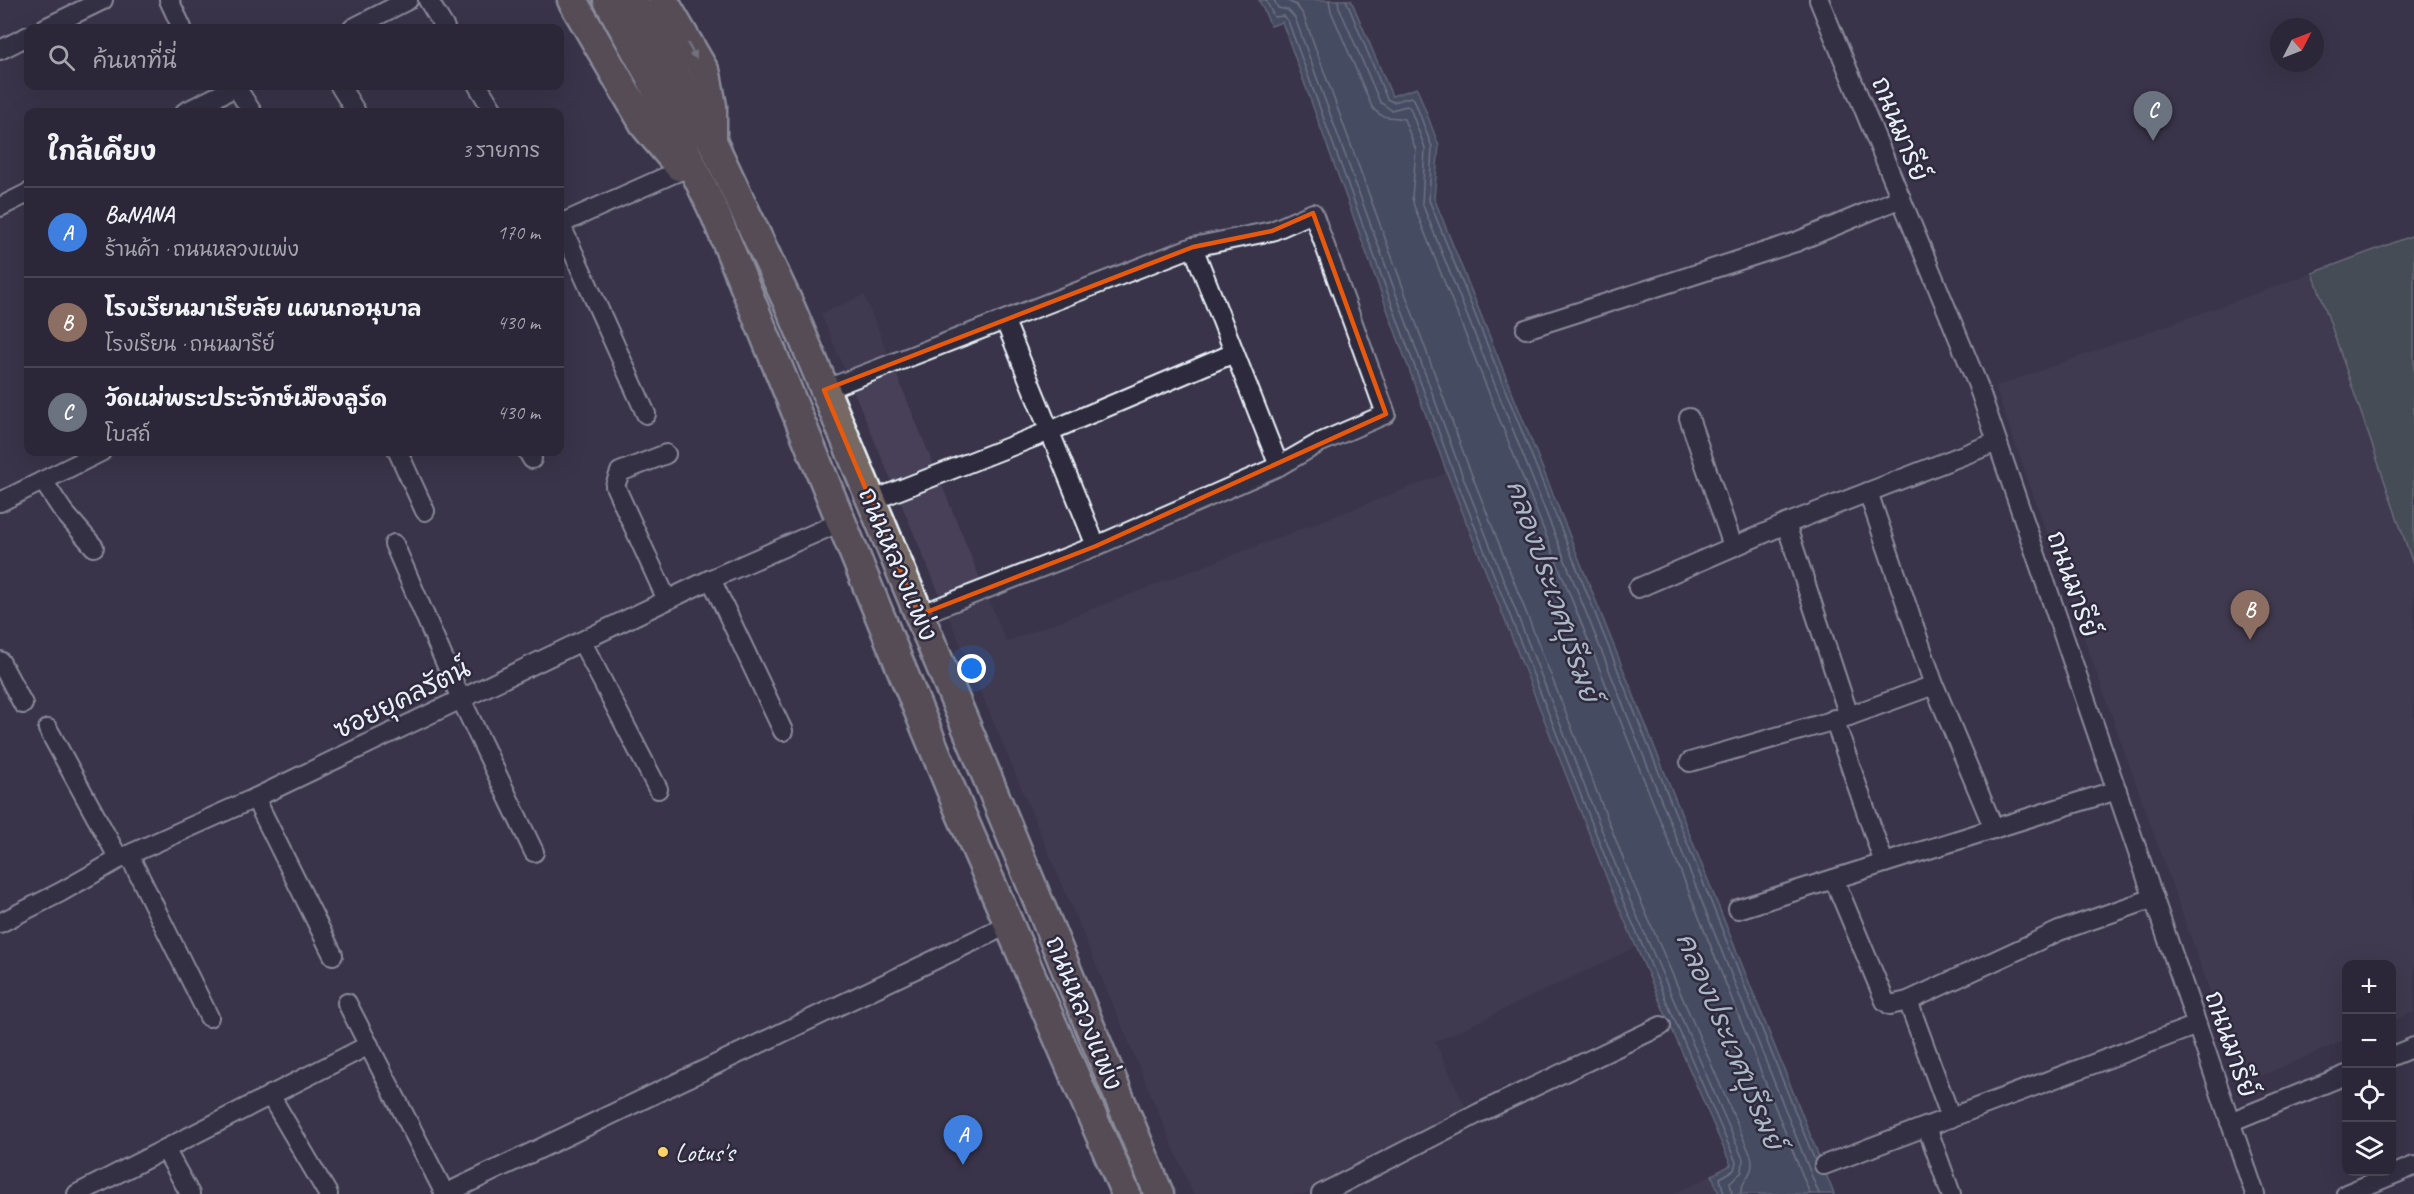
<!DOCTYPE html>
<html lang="th">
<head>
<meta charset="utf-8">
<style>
	body { margin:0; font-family:Caveat,"Playpen Sans Thai",sans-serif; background:#342f40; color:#f1f3f6 }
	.controls { position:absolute; right:18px; bottom:18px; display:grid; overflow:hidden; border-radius:12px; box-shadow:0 6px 24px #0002 }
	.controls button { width:54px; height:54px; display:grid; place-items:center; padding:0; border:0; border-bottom:2px solid #484453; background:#2c2738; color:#f1f3f6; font:30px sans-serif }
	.compass { position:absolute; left:2270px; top:18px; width:54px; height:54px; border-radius:50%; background:#2c2738; box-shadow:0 6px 24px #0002; rotate:48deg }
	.you { position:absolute; left:972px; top:669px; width:21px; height:21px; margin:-15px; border:4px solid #fff; border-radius:50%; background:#1a73e8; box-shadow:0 0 0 9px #1a73e833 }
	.badge { display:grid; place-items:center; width:39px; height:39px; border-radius:50%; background:#8abfa5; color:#fff; font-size:20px; font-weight:700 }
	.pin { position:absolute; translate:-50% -50px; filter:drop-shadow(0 2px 3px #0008) }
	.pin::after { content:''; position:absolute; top:32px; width:21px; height:18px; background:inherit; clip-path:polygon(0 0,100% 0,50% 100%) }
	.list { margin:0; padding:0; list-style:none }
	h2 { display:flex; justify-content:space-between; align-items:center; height:78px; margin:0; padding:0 24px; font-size:26px }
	h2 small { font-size:20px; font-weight:400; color:#a6a5ae }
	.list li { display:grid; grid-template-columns:39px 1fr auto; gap:18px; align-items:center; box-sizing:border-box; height:90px; padding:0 24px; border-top:2px solid #484453 }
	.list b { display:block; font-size:22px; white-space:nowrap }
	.list p { margin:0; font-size:20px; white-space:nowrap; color:#a6a5ae }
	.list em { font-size:20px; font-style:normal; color:#a6a5ae }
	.icon { flex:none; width:33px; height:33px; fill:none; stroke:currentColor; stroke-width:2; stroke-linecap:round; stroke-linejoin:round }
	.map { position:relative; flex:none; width:2414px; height:1194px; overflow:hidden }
	.search { position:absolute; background:#2c2738; box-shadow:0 6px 24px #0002; left:24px; top:24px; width:540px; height:66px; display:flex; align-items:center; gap:15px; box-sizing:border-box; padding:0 21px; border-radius:12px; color:#a6a5ae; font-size:22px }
	.panel { position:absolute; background:#2c2738; box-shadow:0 6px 24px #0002; left:24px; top:108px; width:540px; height:348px; border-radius:12px }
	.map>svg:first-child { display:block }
	.built { fill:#474159 }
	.green { fill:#536862; stroke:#9eacad; stroke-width:1.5 }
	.water { fill:#53677e; stroke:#8f9eaf; stroke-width:1.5 }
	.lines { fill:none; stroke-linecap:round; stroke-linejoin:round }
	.shore { stroke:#acbac7; stroke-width:1.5 }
	.street-casing { stroke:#e8f1f8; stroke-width:22 }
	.primary-casing { stroke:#e8f1f8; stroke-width:33 }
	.street { stroke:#2f2a3d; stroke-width:18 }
	.primary { stroke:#766964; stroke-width:28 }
	.oneway { fill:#babbbd }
	.marked { fill:none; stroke:#e8590c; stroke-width:4.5; stroke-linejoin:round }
	.poi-dot { fill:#ffd166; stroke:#2f2a3d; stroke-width:2 }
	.labels { text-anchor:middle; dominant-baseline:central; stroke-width:5; stroke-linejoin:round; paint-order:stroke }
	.street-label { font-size:26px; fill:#e8f1f8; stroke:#2f2a3d }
	.poi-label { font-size:26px; fill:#e8f1f8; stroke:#2f2a3d; text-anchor:start }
	.water-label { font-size:27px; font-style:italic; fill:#acbac7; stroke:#2f2a3d }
</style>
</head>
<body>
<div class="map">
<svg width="2414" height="1194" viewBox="0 0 2414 1194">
	<rect width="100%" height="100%" fill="#3a344a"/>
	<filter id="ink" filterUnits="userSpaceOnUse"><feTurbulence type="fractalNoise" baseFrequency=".0167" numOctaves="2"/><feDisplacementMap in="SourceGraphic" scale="12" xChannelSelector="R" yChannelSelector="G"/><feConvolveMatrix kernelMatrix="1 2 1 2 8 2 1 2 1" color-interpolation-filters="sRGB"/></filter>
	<g filter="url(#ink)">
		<g class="built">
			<path d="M 2313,273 L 2414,564 L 2414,1012 L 2392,1021 L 2392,964 L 2346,964 L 2346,1040 L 2246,1082 L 2241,1079 L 1995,387 Z"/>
			<path d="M 864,295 L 1006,642 L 1447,473 L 1611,889 L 1636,947 L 1435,1042 L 1467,1110 L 1306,1194 L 1193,1194 L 821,314 Z"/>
			<path d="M 1712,1175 L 1719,1194 L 1674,1194 Z"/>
		</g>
		<path class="green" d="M 2414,235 L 2414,564 L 2413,564 L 2313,273 Z"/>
		<path class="water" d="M 1259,0 L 1351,0 L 1392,96 L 1417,88 L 1439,146 L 1434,198 L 1834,1194 L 1719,1194 L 1712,1175 L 1731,1165 L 1611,889 L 1447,473 L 1282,22 L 1271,26 Z"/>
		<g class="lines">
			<g class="shore">
				<path d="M 1266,0 L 1274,17 L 1283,16 L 1288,21 L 1453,471 L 1617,887 L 1736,1162 L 1734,1170 L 1720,1178 L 1724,1194"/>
				<path d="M 1274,0 L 1278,8 L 1288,10 L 1295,18 L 1460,469 L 1623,884 L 1743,1159 L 1742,1172 L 1730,1182 L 1732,1194"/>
				<path d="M 1286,0 L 1296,5 L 1303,14 L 1468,465 L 1632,881 L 1751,1156 C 1756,1176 1740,1179 1741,1194"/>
				<path d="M 1329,0 L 1331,11 L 1372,107 C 1384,122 1391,115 1404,119 L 1416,150 L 1412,197 L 1414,206 L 1810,1194"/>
				<path d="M 1338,0 L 1339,7 L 1380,102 L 1391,110 L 1407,106 L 1410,108 L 1425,148 L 1422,203 L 1819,1194"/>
				<path d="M 1346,0 L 1387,99 L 1393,102 L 1411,97 L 1414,99 L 1432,147 L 1429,200 L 1815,1161"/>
			</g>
			<g class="street-casing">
				<g id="street">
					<path d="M 169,0 L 182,28"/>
					<path d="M 428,0 L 445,28"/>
					<path d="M 1819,0 L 1977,383 L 2255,1194"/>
					<path d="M 45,28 L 103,0"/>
					<path d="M 353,28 L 408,0"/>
					<path d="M 0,50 L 28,36"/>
					<path d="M 340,86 L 356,112"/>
					<path d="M 478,86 L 494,112"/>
					<path d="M 236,87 L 252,112"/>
					<path d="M 185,112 L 238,86"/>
					<path d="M 0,207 L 28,193"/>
					<path d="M 560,223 L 646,414"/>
					<path d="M 560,224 L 681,170"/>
					<path d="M 1193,247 L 1279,466"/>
					<path d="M 1005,321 L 1096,546"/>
					<path d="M 1526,329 L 1796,242 L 1901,198"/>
					<path d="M 824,390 L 1193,247 L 1272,231 L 1313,213 L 1386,414 L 1319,443 L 1279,466 L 1096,546 L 919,615"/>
					<path d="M 1689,418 L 1733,546"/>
					<path d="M 398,452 L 425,511"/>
					<path d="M 528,452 L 532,459"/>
					<path d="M 666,454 L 620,472 L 615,486 L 667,600"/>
					<path d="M 43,481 L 63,511 L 94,547"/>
					<path d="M 1868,492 L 1934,685 L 1994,829"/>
					<path d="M 871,501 L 1050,431 L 1234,353"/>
					<path d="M 0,502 L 101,452"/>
					<path d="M 1786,524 L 1849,716"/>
					<path d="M 394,544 L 461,699 L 534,852"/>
					<path d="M 711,579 L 783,731"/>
					<path d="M 1638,588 L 1786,524 L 1997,442"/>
					<path d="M 582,642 L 658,789"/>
					<path d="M 0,661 L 23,704"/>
					<path d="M 1834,719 L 1884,863"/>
					<path d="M 48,729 L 119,859"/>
					<path d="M 1690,762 L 1849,716 L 1934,685"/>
					<path d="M 255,798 L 333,955"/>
					<path d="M 129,855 L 209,1017"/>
					<path d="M 1834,879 L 1885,1001 L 1890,1005 L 1908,1001 L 2059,931 L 2154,898"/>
					<path d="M 1738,909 L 2117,790"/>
					<path d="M 0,923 L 61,892 L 119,859 L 255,798 L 711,579 L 829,527"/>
					<path d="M 1908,1001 L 1951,1118"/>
					<path d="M 347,1003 L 445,1194"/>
					<path d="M 2392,1056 L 2414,1047"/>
					<path d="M 270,1095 L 328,1194"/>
					<path d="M 2230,1122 L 2346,1075"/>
					<path d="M 1927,1127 L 1951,1194"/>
					<path d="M 165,1149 L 190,1194"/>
					<path d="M 1824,1165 L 2197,1025"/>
					<path d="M 77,1194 L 369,1045"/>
					<path d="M 445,1194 L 999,929"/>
					<path d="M 1321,1194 L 1479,1113 L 1661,1026"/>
					<path d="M 2346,1194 L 2414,1166"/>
				</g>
			</g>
			<g class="primary-casing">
				<g id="primary">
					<path d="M 572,0 L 646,127 L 679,166"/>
					<path d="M 608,0 L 650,76 L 716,216 L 961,814 L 1126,1194"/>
					<path d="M 632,0 L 713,143 L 791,309 L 971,738 L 1159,1194"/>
					<path d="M 663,0 L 706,74 L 712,106 L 712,136"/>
				</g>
			</g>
			<use href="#street" class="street"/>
			<use href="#primary" class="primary"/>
		</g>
		<defs><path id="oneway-solid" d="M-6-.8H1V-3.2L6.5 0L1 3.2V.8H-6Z" transform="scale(1.5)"/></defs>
		<use class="oneway" href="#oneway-solid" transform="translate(692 51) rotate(60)"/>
	</g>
	<path d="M0 0H2414V1194H0ZM 1313,213 L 1386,414 L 1096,546 L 919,615 L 824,390 L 1193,247 L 1272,231 Z" fill="#3a344a" fill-opacity=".55" fill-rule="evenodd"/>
	<path class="marked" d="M 1313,213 L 1386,414 L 1096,546 L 919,615 L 824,390 L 1193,247 L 1272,231 Z"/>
	<circle class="poi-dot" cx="663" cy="1152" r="6"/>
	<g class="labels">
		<g class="street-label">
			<text transform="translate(1900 129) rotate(68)">ถนนมารีย์</text>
			<text transform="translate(898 564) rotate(67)">ถนนหลวงแพ่ง</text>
			<text transform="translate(2073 584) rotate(71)">ถนนมารีย์</text>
			<text transform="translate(402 699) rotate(-26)">ซอยยุคลรัตน์</text>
			<text transform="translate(1084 1013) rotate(68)">ถนนหลวงแพ่ง</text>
			<text transform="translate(2231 1044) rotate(71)">ถนนมารีย์</text>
		</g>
		<g class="poi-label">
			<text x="675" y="1152">Lotus's</text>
		</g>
		<g class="water-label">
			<text transform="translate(1553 591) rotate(71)">คลองประเวศบุรีรมย์</text>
			<text transform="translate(1730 1041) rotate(67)">คลองประเวศบุรีรมย์</text>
		</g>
	</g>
</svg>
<div class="controls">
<button>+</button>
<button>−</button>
<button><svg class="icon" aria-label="locate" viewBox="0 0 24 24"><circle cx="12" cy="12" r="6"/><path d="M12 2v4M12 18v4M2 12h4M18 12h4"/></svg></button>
<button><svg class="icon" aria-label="layers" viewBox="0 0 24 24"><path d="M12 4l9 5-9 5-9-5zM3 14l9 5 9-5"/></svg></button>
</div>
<svg class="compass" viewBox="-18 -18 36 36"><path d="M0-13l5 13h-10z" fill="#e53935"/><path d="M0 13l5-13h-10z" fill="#a6a5ae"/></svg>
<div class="you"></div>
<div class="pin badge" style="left:963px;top:1165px;background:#3f7fe0">A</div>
<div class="pin badge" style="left:2250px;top:640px;background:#8d6e63">B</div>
<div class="pin badge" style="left:2153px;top:141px;background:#6b7280">C</div>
<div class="search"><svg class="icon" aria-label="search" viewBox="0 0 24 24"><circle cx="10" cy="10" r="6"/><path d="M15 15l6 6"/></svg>ค้นหาที่นี่</div>
<section class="panel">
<h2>ใกล้เคียง<small>3 รายการ</small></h2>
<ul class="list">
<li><span class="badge" style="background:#3f7fe0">A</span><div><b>BaNANA</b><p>ร้านค้า · ถนนหลวงแพ่ง</p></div><em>170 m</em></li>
<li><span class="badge" style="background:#8d6e63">B</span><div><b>โรงเรียนมาเรียลัย แผนกอนุบาล</b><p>โรงเรียน · ถนนมารีย์</p></div><em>430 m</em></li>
<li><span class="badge" style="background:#6b7280">C</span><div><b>วัดแม่พระประจักษ์เมืองลูร์ด</b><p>โบสถ์</p></div><em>430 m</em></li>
</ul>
</section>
</div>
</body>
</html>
